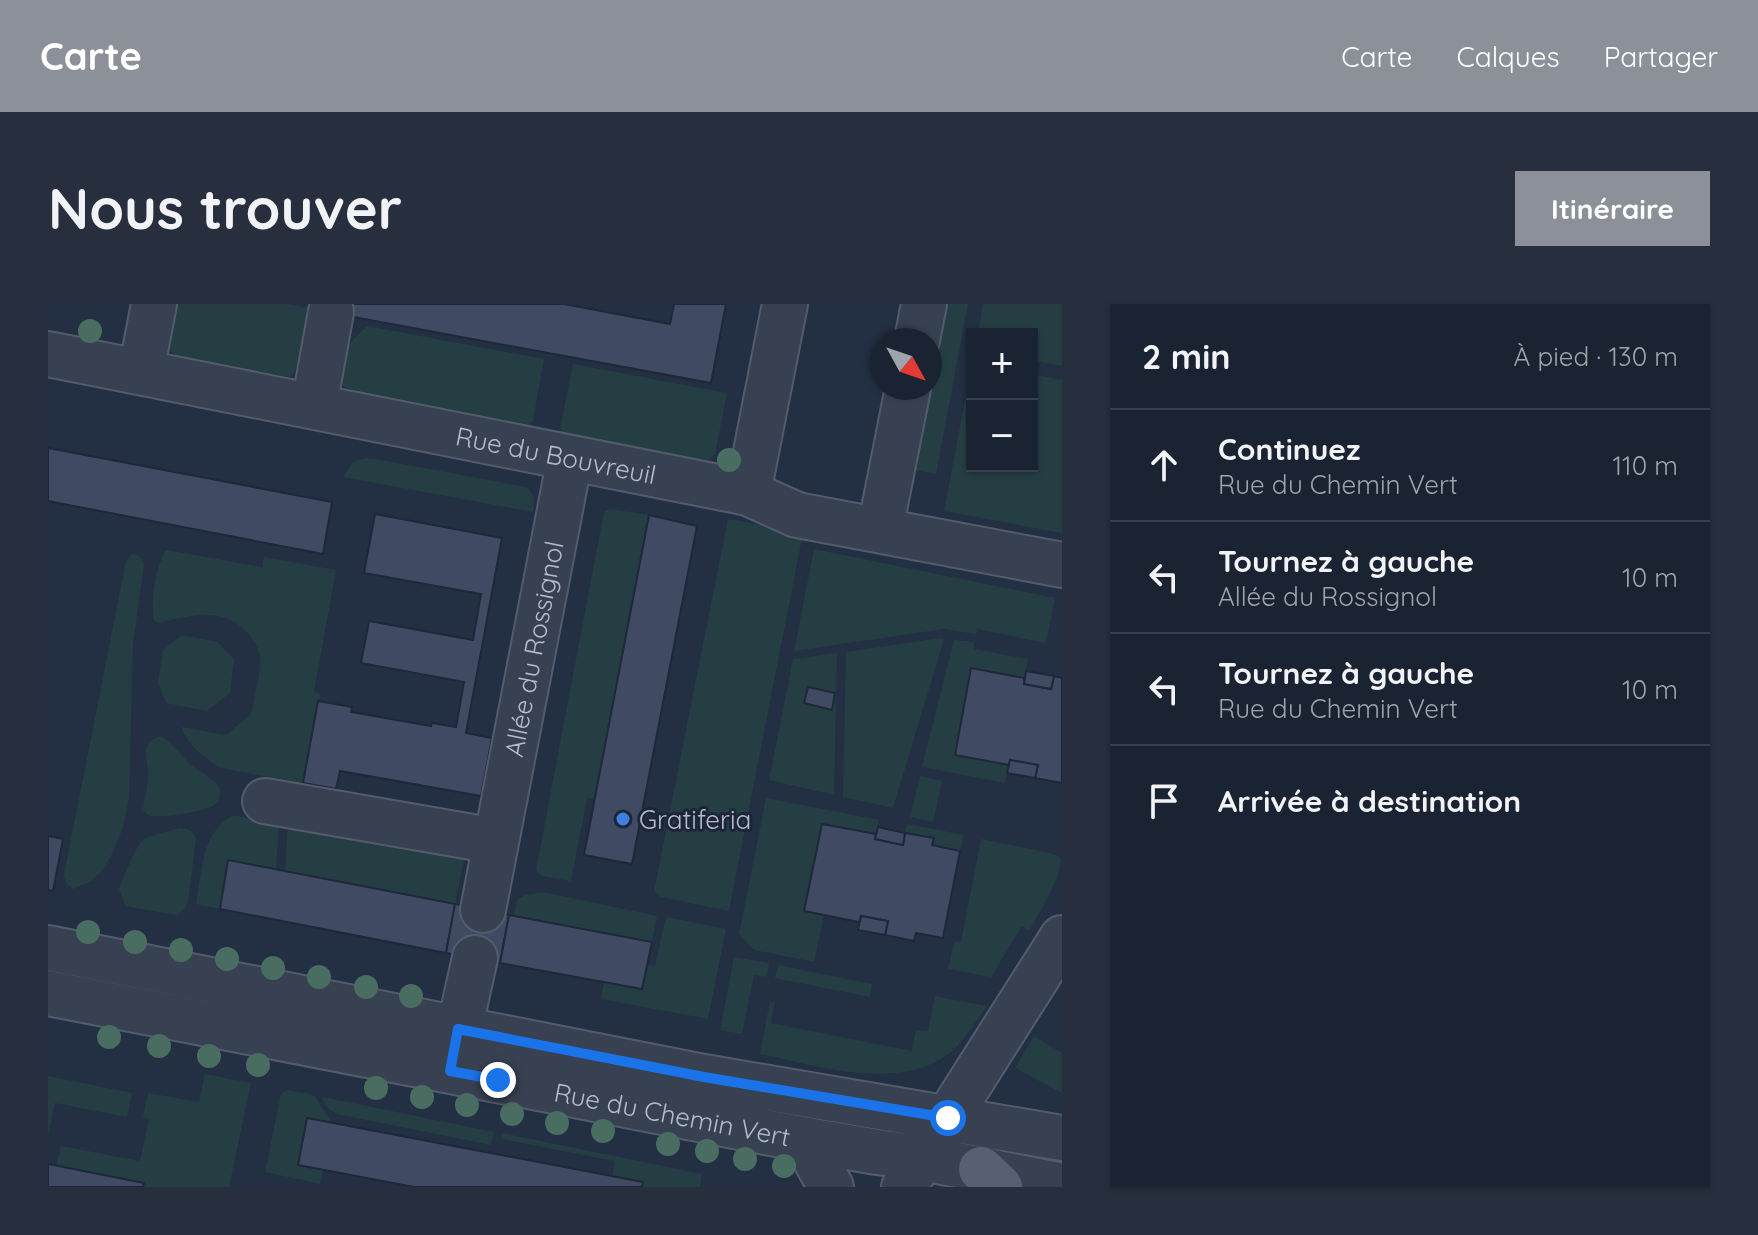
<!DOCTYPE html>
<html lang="fr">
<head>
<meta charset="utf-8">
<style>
	body { margin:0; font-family:Quicksand,sans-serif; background:#272f3e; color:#f1f3f6 }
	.controls { position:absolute; right:24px; top:24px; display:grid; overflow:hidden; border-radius:0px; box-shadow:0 2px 6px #0004 }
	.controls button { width:72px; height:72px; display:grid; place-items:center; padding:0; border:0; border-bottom:2px solid #38404d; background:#1a2332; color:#f1f3f6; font:40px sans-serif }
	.compass { position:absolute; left:822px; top:24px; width:72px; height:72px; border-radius:50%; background:#1a2332; box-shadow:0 2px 6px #0004; rotate:130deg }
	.stop { position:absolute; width:24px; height:24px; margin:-18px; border:6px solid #1a73e8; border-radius:50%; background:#fff }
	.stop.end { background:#1a73e8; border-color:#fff; box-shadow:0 2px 8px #0008 }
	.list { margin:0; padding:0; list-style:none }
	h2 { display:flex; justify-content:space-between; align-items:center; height:104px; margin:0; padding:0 32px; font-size:34px }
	h2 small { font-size:26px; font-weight:400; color:#9fa4ac }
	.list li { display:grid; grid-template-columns:52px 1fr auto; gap:24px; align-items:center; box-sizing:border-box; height:112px; padding:0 32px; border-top:2px solid #38404d }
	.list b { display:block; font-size:30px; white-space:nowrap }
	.list p { margin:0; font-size:26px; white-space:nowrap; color:#9fa4ac }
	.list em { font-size:26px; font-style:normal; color:#9fa4ac }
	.icon { flex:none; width:44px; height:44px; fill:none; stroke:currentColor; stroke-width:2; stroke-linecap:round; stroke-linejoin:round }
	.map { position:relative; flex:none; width:1014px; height:883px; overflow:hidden; border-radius:0px }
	header { display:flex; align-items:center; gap:48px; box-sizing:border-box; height:112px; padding:0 40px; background:#8c9099; color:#fff }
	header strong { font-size:38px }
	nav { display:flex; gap:44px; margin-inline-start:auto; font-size:28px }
	.intro { display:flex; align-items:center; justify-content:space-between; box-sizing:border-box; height:192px; padding:0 48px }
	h1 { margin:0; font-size:56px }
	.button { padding:20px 36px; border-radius:0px; background:#8c9099; color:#fff; font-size:28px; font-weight:700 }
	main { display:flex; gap:48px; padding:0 48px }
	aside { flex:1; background:#1a2332; border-radius:0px; box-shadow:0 2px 6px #0004 }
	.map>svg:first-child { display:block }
	.green { fill:#253e44 }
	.building { fill:#404b63; stroke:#1f283a; stroke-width:2 }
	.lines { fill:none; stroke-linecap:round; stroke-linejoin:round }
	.minor-casing { stroke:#535c6c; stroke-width:48 }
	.major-casing { stroke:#424a5b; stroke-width:48 }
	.minor { stroke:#384152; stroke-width:44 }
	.major { stroke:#566072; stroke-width:44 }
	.tree { fill:#4a6d61 }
	.route { stroke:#1a73e8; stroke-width:10 }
	.shop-dot { fill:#3f7fe0; stroke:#1d2638; stroke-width:3 }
	.labels { text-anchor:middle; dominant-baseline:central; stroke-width:6; stroke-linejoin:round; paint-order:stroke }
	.street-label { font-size:26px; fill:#b5bccc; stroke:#1d2638 }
	.poi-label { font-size:26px; fill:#b5bccc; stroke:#1d2638; text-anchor:start }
</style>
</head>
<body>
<header>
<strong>Carte</strong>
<nav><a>Carte</a><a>Calques</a><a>Partager</a></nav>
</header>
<div class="intro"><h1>Nous trouver</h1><a class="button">Itinéraire</a></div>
<main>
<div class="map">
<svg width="1014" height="883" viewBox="0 0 1014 883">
	<rect width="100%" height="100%" fill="#232f43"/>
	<g class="green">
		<path d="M 128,0 L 240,0 L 266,5 L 249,62 L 245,70 L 241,73 L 130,52 C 124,49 121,47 120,41 Z"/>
		<path d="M 891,0 L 920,0 L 888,170 L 861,165 L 876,84 L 882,84 L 882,51 Z"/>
		<path d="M 935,0 L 1014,0 L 1014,62 L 984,56 L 984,30 L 930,30 Z"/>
		<path d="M 319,22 L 496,55 L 485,117 L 479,122 L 304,87 L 294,81 L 293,77 C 296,46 295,44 319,22 Z"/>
		<path d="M 924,59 L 924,162 L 984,162 L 984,70 L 1014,76 L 1014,229 L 896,207 Z"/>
		<path d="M 525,60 L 679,89 L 667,150 L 658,158 L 515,129 L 512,124 Z"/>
		<path d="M 317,154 L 327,155 L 478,183 C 487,191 487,196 485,208 L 295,173 L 305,158 Z"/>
		<path d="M 562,205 L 601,211 L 547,495 L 539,494 L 523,577 L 494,572 L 488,566 L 556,208 Z"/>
		<path d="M 680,215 L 755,229 L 681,607 L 613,593 L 606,587 Z"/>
		<path d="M 766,245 L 1007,294 L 998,339 L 929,325 L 928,330 L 896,325 L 746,347 Z"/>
		<path d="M 118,246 L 214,263 L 216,253 L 288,266 L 266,388 L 272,390 L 255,479 L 173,464 C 158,455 138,440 134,423 L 178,431 L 203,410 C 206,393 213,371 212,354 C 212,347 207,338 202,332 C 176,300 144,312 110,319 L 106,317 C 102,297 108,262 118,246 Z"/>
		<path d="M 85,250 C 92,251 94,254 96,260 L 85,340 L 81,495 L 74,526 L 63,552 L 53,568 L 42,578 L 25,585 L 18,579 L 16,571 L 78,257 Z"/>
		<path d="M 134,331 L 170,338 L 186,355 L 182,389 L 159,407 L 118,399 L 110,379 L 115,346 Z"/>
		<path d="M 893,334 L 896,335 L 845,504 L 795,493 L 798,348 Z"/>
		<path d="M 906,336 L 926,338 L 926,345 L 980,355 L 976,374 L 923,364 L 907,450 L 961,461 L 957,479 L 874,463 Z"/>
		<path d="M 789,349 L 786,491 L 721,476 L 745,355 Z"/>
		<path d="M 112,432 C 122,435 134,453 143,461 C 152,469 174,477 172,490 C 172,494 170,498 167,501 C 157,507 117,514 106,512 C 99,512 100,511 95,506 C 96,495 100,484 100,472 C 101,456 89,439 112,432 Z"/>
		<path d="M 872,472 L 894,477 L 885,518 L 862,513 Z"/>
		<path d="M 718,494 L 831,516 L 828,530 L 774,520 L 776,611 L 766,658 L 706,646 L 691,630 Z"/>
		<path d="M 184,512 L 189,512 L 231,520 L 228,566 L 172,605 L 148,600 C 154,569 153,529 184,512 Z"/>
		<path d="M 859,520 L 916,531 L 912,547 L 884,541 L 885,534 L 857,529 Z"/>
		<path d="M 240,522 L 416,556 L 407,600 L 237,567 Z"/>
		<path d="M 132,524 C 141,525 145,527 148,535 L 140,598 L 136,606 L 129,611 L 82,603 L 77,600 L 71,585 C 73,579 89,540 94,537 C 101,531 122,527 132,524 Z"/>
		<path d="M 933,535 L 1002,549 C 1007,551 1010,551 1013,556 C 1014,571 990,612 981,627 L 974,622 L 943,673 L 900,665 L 906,638 L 913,638 Z"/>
		<path d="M 491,589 L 500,589 L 609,612 L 604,638 L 466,612 L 469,596 L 478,591 Z"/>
		<path d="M 618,613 L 678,625 L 660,715 L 553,695 L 556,678 L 594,685 L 600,661 L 607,662 Z"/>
		<path d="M 686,653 L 721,659 L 719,673 L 706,671 L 694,730 L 672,726 Z"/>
		<path d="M 730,661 L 824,680 L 822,693 L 727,674 Z"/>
		<path d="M 887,692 L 939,702 C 926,720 914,742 895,754 C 842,786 768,761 712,750 L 722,697 L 727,698 L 723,719 L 864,747 L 868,726 L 880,727 Z"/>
		<path d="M 986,732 L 1014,749 L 1014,789 L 967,764 Z"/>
		<path d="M 157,770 L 203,779 L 181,883 L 95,883 L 96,879 L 8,862 L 13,842 L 92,857 L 101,815 L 95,813 L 100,789 L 151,798 Z"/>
		<path d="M 0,772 L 84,789 L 79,813 L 7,799 L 0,832 Z"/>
		<path d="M 239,786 L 263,790 L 267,793 L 284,818 L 259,814 L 250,860 L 275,866 L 272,880 L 217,868 L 233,790 Z"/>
		<path d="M 275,793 L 446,828 L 443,841 L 289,810 L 282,806 L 274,796 Z"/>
		<path d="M 454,829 L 654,870 L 652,883 L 594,883 L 595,878 L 564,872 L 567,857 L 453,835 Z"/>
	</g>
	<g class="building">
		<path d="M 302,0 L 516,0 L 622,20 L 626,0 L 678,0 L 663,79 L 300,12 Z"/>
		<path d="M 0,144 L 284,198 L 275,250 L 0,197 Z"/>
		<path d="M 327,210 L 454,234 L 418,429 L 444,434 L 433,492 L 292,467 L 288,485 L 255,479 L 270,397 L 304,403 L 303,408 L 383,422 L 384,419 L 408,423 L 416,378 L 313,359 L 321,317 L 425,336 L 433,290 L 316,269 Z"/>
		<path d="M 601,211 L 649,222 L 584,560 L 536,551 Z"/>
		<path d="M 923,364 L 976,374 L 976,380 L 1003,385 L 1006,372 L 1014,374 L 1014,479 L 987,474 L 990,461 L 962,456 L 961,461 L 907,451 Z"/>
		<path d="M 978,367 L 1006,372 L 1003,385 L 976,380 Z"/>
		<path d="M 760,383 L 787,389 L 784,406 L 756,399 Z"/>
		<path d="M 962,456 L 990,461 L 987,474 L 959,469 Z"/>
		<path d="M 774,520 L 828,530 L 827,535 L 855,541 L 857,529 L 886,534 L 884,541 L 912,547 L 895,634 L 868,629 L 866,637 L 837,631 L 840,617 L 813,612 L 811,618 L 756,607 Z"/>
		<path d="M 830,523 L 857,529 L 855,541 L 827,535 Z"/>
		<path d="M 0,532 L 15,535 L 5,587 L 0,586 Z"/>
		<path d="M 180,556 L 407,600 L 398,649 L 172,605 Z"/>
		<path d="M 407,600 L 461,611 L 452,659 L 398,649 Z"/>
		<path d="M 461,611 L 604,638 L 594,685 L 452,659 Z"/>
		<path d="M 813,612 L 840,617 L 837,631 L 810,626 Z"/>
		<path d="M 259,814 L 595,878 L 594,883 L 366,883 L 250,861 Z"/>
		<path d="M 0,860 L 96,879 L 95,883 L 0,883 Z"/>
	</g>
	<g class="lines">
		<g class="minor-casing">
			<g id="minor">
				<path d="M 869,36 L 876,0"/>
				<path id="s1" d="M 0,50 L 700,189 L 749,211 L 1014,261"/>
				<path d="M 93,68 L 106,0"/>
				<path d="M 266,102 L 283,8"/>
				<path d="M 700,189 L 737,0"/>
				<path d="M 832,226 L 860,84"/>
				<path d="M 217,497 L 447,537"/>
				<path id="s2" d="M 435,606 L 522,154"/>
				<path d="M 0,644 L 656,773 L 1014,834"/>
				<path id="s3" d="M 0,689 L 748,834 L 829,848 L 875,854 L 1014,882"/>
				<path d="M 405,753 L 427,654"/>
				<path d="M 748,834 L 762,846 L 783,883"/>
				<path d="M 856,883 L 1014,634"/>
			</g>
		</g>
		<g class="major-casing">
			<path id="major" d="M 933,865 L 952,883"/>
		</g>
		<use href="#minor" class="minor"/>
		<use href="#major" class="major"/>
	</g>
	<g class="tree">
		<circle cx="42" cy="27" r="12"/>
		<circle cx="681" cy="156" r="12"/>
		<circle cx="40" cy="628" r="12"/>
		<circle cx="87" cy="638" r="12"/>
		<circle cx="133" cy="646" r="12"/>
		<circle cx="179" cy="655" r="12"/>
		<circle cx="225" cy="664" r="12"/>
		<circle cx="271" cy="673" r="12"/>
		<circle cx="318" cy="683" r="12"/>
		<circle cx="363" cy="692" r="12"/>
		<circle cx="61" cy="733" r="12"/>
		<circle cx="111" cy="742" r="12"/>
		<circle cx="161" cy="752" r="12"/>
		<circle cx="210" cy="761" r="12"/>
		<circle cx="328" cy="784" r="12"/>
		<circle cx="374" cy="793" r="12"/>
		<circle cx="419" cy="801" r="12"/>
		<circle cx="464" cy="810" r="12"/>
		<circle cx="509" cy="819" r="12"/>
		<circle cx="555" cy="827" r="12"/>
		<circle cx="620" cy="840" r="12"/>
		<circle cx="659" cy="847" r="12"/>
		<circle cx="697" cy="855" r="12"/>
		<circle cx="736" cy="862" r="12"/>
	</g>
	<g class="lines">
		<path class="route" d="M 450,776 L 402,767 L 410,725 L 656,773 L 900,814"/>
	</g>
	<circle class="shop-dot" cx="575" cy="515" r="8"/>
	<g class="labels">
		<g class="street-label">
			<text stroke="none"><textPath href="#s1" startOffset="518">Rue du Bouvreuil</textPath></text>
			<text stroke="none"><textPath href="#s2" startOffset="266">Allée du Rossignol</textPath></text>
			<text stroke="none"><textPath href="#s3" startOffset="636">Rue du Chemin Vert</textPath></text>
		</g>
		<g class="poi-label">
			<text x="591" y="515">Gratiferia</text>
		</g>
	</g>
</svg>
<div class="controls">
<button>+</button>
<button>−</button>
</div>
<svg class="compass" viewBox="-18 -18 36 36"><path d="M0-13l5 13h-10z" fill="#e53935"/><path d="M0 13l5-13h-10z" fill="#9fa4ac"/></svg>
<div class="stop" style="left:900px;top:814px"></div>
<div class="stop end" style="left:450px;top:776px"></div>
</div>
<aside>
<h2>2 min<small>À pied · 130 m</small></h2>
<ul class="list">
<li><svg class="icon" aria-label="ahead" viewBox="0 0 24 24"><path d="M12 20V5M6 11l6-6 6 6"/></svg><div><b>Continuez</b><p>Rue du Chemin Vert</p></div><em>110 m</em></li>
<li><svg class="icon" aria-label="left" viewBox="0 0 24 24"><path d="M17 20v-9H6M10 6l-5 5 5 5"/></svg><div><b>Tournez à gauche</b><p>Allée du Rossignol</p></div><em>10 m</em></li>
<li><svg class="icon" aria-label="left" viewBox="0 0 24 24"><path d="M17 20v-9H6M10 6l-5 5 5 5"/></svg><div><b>Tournez à gauche</b><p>Rue du Chemin Vert</p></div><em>10 m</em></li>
<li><svg class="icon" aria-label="arrive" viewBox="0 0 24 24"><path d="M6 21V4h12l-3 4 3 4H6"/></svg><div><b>Arrivée à destination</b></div></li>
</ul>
</aside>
</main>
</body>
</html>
